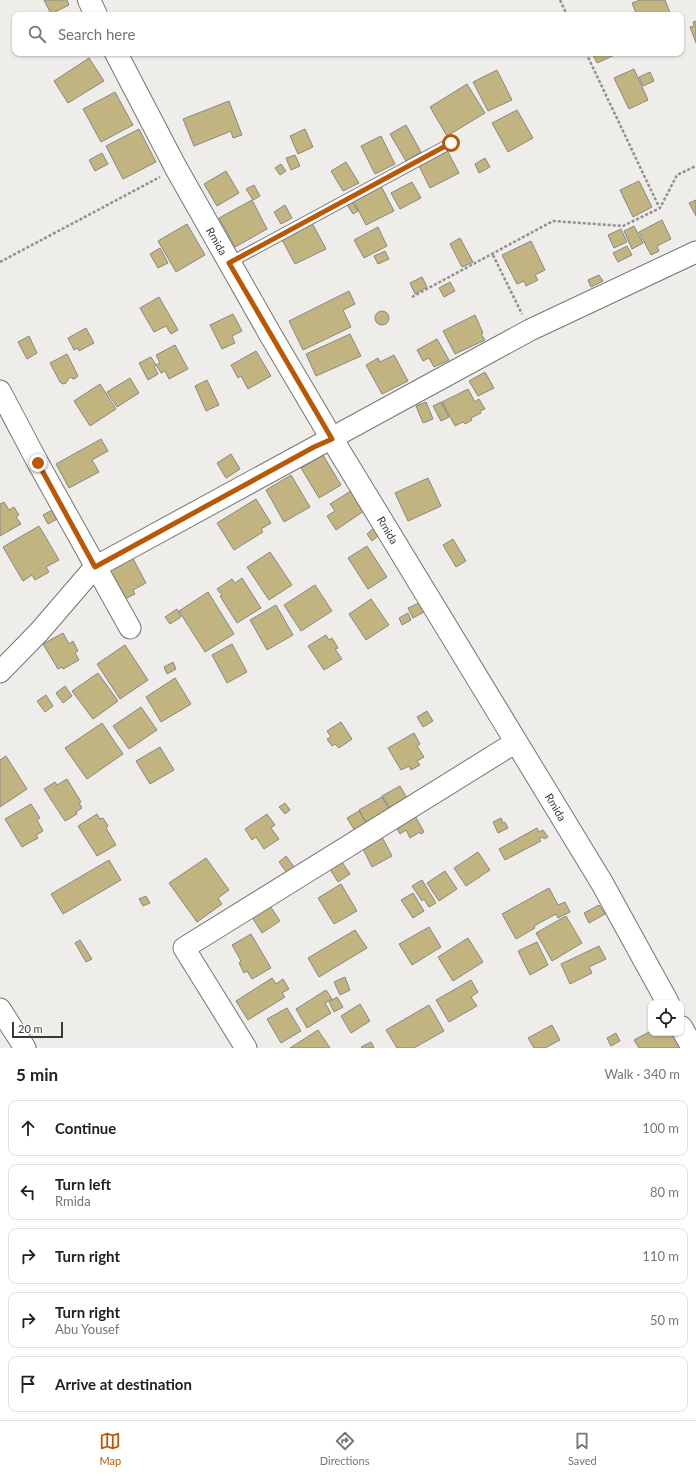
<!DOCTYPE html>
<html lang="en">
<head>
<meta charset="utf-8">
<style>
	body { margin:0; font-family:Lato,sans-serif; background:#f6f6f6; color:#202124 }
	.controls { position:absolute; right:12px; bottom:12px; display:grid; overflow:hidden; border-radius:8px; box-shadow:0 1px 3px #0004 }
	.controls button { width:36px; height:36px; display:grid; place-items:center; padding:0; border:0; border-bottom:1px solid #e0e0e0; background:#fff; color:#202124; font:20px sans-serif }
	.scale { position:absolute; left:12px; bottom:10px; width:51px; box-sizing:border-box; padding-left:4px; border:2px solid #3a3937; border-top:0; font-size:11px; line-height:14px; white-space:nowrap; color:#3a3937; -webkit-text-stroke:3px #fff; paint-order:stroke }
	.stop { position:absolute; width:12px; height:12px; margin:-9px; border:3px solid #b75909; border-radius:50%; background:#fff }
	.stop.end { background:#b75909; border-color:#fff; box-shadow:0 1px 4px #0008 }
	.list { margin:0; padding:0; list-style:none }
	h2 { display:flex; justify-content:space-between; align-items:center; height:52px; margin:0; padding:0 16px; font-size:17px }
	h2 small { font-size:13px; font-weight:400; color:#757577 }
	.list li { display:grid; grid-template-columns:26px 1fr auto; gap:12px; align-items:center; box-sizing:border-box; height:56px; margin:0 8px 8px; padding:0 8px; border:1px solid #e0e0e0; border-radius:8px }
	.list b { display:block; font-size:15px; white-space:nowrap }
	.list p { margin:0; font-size:13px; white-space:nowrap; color:#757577 }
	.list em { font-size:13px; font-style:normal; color:#757577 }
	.icon { flex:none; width:22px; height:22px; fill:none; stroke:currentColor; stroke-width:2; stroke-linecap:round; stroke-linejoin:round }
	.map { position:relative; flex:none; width:696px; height:1048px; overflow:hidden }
	.search { position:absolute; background:#fff; box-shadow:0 1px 3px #0004; left:12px; right:12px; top:12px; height:44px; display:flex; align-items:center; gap:10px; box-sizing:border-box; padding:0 14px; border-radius:8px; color:#757577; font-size:15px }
	.sheet { height:372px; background:#fff }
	nav { display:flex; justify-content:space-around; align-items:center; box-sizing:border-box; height:56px; border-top:1px solid #e0e0e0; background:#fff; font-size:11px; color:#757577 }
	nav a { display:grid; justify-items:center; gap:2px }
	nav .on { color:#b75909 }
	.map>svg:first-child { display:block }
	.building { fill:#c2b481; stroke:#898783 }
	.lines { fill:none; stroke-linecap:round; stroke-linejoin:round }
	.service-casing { stroke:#767571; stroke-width:12 }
	.minor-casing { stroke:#767571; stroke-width:23 }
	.tertiary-casing { stroke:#767571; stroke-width:24 }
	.path { stroke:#91908d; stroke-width:2.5; stroke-dasharray:3 2; stroke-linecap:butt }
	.service { stroke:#fff; stroke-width:10 }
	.minor { stroke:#fff; stroke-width:21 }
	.tertiary { stroke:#fff; stroke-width:22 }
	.route { stroke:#b75909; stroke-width:5 }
	.labels { text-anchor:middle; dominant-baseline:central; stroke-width:3; stroke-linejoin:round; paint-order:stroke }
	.street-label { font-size:11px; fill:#3a3937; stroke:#fff }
</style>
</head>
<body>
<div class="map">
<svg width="696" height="1048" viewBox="0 0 696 1048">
	<rect width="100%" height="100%" fill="#efede9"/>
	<g class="building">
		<path d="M 44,0 L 67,0 L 69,5 L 51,14 Z"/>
		<path d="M 640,0 L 665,0 L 671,15 L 637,15 L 632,3 Z"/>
		<path d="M 696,21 L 696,43 L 690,27 L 694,26 L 693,22 Z"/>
		<path d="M 592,53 L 619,53 L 597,63 Z"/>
		<path d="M 89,58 L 104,81 L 68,103 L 54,81 Z"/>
		<path d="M 634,69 L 648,100 L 629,109 L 614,78 Z"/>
		<path d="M 497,70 L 512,100 L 488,111 L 473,82 Z"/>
		<path d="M 650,72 L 654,81 L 643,86 L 639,77 Z"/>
		<path d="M 467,84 L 485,113 L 447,136 L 430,107 Z"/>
		<path d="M 115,92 L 133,125 L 101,142 L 83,109 Z"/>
		<path d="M 229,101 L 242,135 L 233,138 L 231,131 L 194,146 L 183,119 Z"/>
		<path d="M 517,110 L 533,138 L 508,152 L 492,123 Z"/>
		<path d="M 406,125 L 421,152 L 406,161 L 390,134 Z"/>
		<path d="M 139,129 L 156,162 L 123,179 L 106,146 Z"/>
		<path d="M 305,129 L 313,147 L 298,154 L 290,136 Z"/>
		<path d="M 381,136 L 395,164 L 375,174 L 361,146 Z"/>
		<path d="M 447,150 L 459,173 L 430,188 L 418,164 Z"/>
		<path d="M 102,153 L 108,164 L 95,171 L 89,160 Z"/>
		<path d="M 295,155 L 300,166 L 291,170 L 286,158 Z"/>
		<path d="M 485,158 L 490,167 L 479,173 L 475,164 Z"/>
		<path d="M 346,162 L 359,183 L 343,191 L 331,171 Z"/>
		<path d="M 281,164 L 286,171 L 280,175 L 275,168 Z"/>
		<path d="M 226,171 L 239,193 L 217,206 L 204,184 Z"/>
		<path d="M 639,181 L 652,207 L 633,217 L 620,190 Z"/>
		<path d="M 412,182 L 421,198 L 400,209 L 391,193 Z"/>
		<path d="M 254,185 L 260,196 L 253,200 L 246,189 Z"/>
		<path d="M 381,186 L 394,211 L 366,225 L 353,200 Z"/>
		<path d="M 252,200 L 267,229 L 235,247 L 219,218 Z"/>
		<path d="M 351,200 L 358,211 L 353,214 L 346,203 Z"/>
		<path d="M 696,200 L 696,216 L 689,203 Z"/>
		<path d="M 285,205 L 292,218 L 281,224 L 274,212 Z"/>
		<path d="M 662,220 L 671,239 L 657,246 L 659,251 L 651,255 L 639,232 Z"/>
		<path d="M 311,221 L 326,249 L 295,264 L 280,236 Z"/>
		<path d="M 187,224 L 205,255 L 176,272 L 158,241 Z"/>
		<path d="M 634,226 L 643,243 L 632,249 L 624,231 Z"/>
		<path d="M 378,227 L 387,246 L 364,258 L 354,240 Z"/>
		<path d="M 621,229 L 627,242 L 614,248 L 608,235 Z"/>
		<path d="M 460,238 L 473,262 L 462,267 L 450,244 Z"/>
		<path d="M 531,241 L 545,270 L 535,275 L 538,280 L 526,286 L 524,281 L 517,284 L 502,255 Z"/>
		<path d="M 627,246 L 632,255 L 618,262 L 613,253 Z"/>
		<path d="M 160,248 L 168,263 L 158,268 L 150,254 Z"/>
		<path d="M 385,251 L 389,259 L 378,264 L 374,256 Z"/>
		<path d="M 599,275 L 603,281 L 591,287 L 588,280 Z"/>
		<path d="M 422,277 L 427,287 L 415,294 L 410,283 Z"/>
		<path d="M 450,282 L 455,291 L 444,297 L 439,288 Z"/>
		<path d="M 349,291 L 355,304 L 343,310 L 351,327 L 303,350 L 289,321 Z"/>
		<path d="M 159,297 L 178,330 L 171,334 L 166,326 L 154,332 L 140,308 Z"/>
		<circle cx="382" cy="318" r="7"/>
		<path d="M 233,314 L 242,331 L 232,336 L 235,343 L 222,349 L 210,325 Z"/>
		<path d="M 475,315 L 483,333 L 481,334 L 485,340 L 455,354 L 443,331 Z"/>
		<path d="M 86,328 L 94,343 L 79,351 L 78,348 L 74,350 L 68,338 Z"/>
		<path d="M 350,334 L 361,356 L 316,376 L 306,354 Z"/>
		<path d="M 29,336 L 37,353 L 27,359 L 18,342 Z"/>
		<path d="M 437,339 L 449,360 L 434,367 L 429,358 L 423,361 L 417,350 Z"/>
		<path d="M 175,345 L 188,369 L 169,379 L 165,371 L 161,373 L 156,365 L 160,363 L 156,355 Z"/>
		<path d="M 256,351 L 271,376 L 248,389 L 241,376 L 238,378 L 231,365 Z"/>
		<path d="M 67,354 L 78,376 L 76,378 L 73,379 L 71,377 L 69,378 L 66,383 L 63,384 L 60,382 L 50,363 Z"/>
		<path d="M 394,355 L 408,381 L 382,394 L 366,365 L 378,358 L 380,362 Z"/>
		<path d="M 151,357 L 156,365 L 154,366 L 158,374 L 148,380 L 139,363 Z"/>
		<path d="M 485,372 L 494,388 L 478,396 L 469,381 Z"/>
		<path d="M 130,378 L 139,393 L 117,407 L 107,392 Z"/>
		<path d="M 207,380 L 219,405 L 206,411 L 195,386 Z"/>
		<path d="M 100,384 L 116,409 L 90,426 L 74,401 Z"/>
		<path d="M 468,389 L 475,402 L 479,399 L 485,409 L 480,411 L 481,413 L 471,418 L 472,420 L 465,424 L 463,422 L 455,426 L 442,402 Z"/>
		<path d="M 426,402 L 433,419 L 423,423 L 416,406 Z"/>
		<path d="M 441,402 L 449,417 L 441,421 L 433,406 Z"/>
		<path d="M 101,439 L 108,451 L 92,460 L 99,472 L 69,488 L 56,464 Z"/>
		<path d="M 231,454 L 240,469 L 226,478 L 217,463 Z"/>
		<path d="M 323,455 L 341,485 L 319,498 L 301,468 Z"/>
		<path d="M 291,475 L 310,507 L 284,522 L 266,490 Z"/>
		<path d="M 428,478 L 441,506 L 408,521 L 395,493 Z"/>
		<path d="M 351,491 L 364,511 L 336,530 L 327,516 L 335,511 L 330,504 Z"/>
		<path d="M 256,499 L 271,523 L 261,529 L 263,532 L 234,550 L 217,523 Z"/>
		<path d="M 4,502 L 9,510 L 14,507 L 19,515 L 16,517 L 21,524 L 0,536 L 0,504 Z"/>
		<path d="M 56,508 L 61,517 L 48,524 L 43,515 Z"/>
		<path d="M 39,526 L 59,560 L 46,567 L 49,572 L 35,580 L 32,575 L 23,581 L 3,547 Z"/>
		<path d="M 374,528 L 379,535 L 372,541 L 367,534 Z"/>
		<path d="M 453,539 L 466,561 L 456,567 L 443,545 Z"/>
		<path d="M 367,546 L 387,577 L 368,589 L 348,558 Z"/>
		<path d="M 270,552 L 292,585 L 269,600 L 247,567 Z"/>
		<path d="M 131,555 L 146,583 L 133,590 L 135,594 L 123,600 L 106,568 Z"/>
		<path d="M 242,578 L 261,608 L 237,623 L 220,596 L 222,595 L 217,589 L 232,579 L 235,583 Z"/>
		<path d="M 315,585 L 332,611 L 301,631 L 284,605 Z"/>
		<path d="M 208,592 L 234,634 L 205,652 L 179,611 Z"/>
		<path d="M 371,599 L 389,625 L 366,640 L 349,614 Z"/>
		<path d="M 419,603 L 424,612 L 413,618 L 408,608 Z"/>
		<path d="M 276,605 L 293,635 L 267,650 L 250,620 Z"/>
		<path d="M 177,609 L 181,617 L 170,624 L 165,617 Z"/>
		<path d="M 408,613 L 411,620 L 402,625 L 399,618 Z"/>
		<path d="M 63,633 L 69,644 L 73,641 L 78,651 L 75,653 L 79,660 L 63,669 L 62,667 L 58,669 L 43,644 Z"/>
		<path d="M 326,635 L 329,640 L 332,638 L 338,648 L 335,649 L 342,659 L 324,670 L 308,646 Z"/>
		<path d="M 232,644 L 247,672 L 227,683 L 212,655 Z"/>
		<path d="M 125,645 L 148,680 L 120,699 L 97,664 Z"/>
		<path d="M 173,662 L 176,669 L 167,674 L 164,667 Z"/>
		<path d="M 98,673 L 118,701 L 93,719 L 72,691 Z"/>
		<path d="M 175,678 L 191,704 L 161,722 L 146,697 Z"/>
		<path d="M 65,686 L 72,696 L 63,703 L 56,693 Z"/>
		<path d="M 46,695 L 53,706 L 45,712 L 37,701 Z"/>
		<path d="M 141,707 L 157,730 L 129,749 L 113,726 Z"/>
		<path d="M 427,711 L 433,721 L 423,727 L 417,717 Z"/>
		<path d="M 341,722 L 352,739 L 339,748 L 335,744 L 332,746 L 327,739 L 331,737 L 327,731 Z"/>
		<path d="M 102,723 L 123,754 L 87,779 L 65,748 Z"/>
		<path d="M 414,733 L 420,744 L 417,746 L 424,757 L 417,761 L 420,765 L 411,770 L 409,766 L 401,770 L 388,748 Z"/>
		<path d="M 160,747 L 174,770 L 150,784 L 136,761 Z"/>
		<path d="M 6,756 L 27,789 L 0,807 L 0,760 Z"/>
		<path d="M 67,779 L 81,802 L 79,803 L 82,808 L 76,812 L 77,814 L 65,821 L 44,789 L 55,782 L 57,785 Z"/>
		<path d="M 400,786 L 408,800 L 391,810 L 382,796 Z"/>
		<path d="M 382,797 L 390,811 L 367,825 L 359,810 Z"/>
		<path d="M 285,803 L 290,810 L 285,814 L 279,807 Z"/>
		<path d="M 31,804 L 40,818 L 37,820 L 43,831 L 36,835 L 38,838 L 22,847 L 5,819 Z"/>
		<path d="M 412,810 L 424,832 L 421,834 L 420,832 L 410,838 L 406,830 L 400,834 L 393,821 Z"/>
		<path d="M 359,811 L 367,824 L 355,831 L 347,818 Z"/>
		<path d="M 97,814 L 100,819 L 103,818 L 108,826 L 106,828 L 116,845 L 97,856 L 78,826 Z"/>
		<path d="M 267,814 L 275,825 L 271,828 L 279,839 L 264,849 L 256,837 L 252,840 L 245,829 Z"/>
		<path d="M 501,818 L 503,823 L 505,822 L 508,828 L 498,833 L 493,822 Z"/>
		<path d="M 537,828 L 539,832 L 543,830 L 548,837 L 544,839 L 543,837 L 539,839 L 541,841 L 505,860 L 499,849 Z"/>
		<path d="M 382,837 L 392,856 L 372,867 L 362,847 Z"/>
		<path d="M 478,852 L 490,870 L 466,886 L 454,868 Z"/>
		<path d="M 286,856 L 295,868 L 288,874 L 279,862 Z"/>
		<path d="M 206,858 L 229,890 L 218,898 L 222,904 L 197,922 L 169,883 Z"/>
		<path d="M 340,859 L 350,874 L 338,882 L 328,866 Z"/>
		<path d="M 109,860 L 121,880 L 63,914 L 51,894 Z"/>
		<path d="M 445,871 L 457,889 L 439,901 L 427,883 Z"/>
		<path d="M 422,880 L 436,903 L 429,907 L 424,899 L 422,901 L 412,886 Z"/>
		<path d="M 341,884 L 357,911 L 334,924 L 318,898 Z"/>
		<path d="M 549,888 L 558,905 L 565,902 L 570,912 L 558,918 L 556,914 L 534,926 L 535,928 L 516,939 L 502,914 Z"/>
		<path d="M 413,893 L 424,911 L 413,918 L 401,900 Z"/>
		<path d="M 146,896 L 150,903 L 143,906 L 139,899 Z"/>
		<path d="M 268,903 L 280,921 L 262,933 L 250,914 Z"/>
		<path d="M 599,905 L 605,914 L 589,923 L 584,913 Z"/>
		<path d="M 566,916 L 582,943 L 552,961 L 536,933 Z"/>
		<path d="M 429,927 L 441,947 L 412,965 L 399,944 Z"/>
		<path d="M 355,930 L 367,948 L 319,977 L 308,958 Z"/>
		<path d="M 251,934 L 271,968 L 252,979 L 247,971 L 244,973 L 239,963 L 241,961 L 232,945 Z"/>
		<path d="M 468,938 L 483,962 L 453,981 L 438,957 Z"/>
		<path d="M 80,940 L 92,959 L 86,962 L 75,943 Z"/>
		<path d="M 537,942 L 548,965 L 530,975 L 518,951 Z"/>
		<path d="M 599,946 L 606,959 L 589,967 L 592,973 L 570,984 L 561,964 Z"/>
		<path d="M 345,977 L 350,990 L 340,995 L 334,982 Z"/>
		<path d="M 272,978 L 276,984 L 283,979 L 289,989 L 282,993 L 285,997 L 248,1020 L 236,1001 Z"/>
		<path d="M 471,980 L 478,992 L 471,997 L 477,1006 L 449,1022 L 436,1000 Z"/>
		<path d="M 326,990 L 332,999 L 325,1003 L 331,1013 L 307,1028 L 296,1009 Z"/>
		<path d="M 337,997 L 343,1007 L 334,1012 L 329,1002 Z"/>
		<path d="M 360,1004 L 370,1021 L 351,1033 L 341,1016 Z"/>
		<path d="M 429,1005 L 444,1031 L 414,1048 L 397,1048 L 386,1030 Z"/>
		<path d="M 287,1008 L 301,1031 L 281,1043 L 267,1019 Z"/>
		<path d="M 552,1025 L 560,1040 L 545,1048 L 534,1048 L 528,1038 Z"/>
		<path d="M 318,1030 L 330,1048 L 290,1048 Z"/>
		<path d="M 651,1031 L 651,1033 L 680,1033 L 687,1045 L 680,1048 L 639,1048 L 634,1040 Z"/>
		<path d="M 616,1033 L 620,1041 L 611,1046 L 607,1038 Z"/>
		<path d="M 371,1042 L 374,1048 L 362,1048 L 361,1047 Z"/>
	</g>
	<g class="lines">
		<g class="service-casing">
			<path id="service" d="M 229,263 L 451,143"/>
		</g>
		<g class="minor-casing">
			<g id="minor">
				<path d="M 0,391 L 38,463 L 130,628"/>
				<path d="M 0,672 L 39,632 L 95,567 L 530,330 L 696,252"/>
				<path d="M 0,1009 L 25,1048"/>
				<path d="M 246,1048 L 184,948 L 516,742"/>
			</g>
		</g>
		<g class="tertiary-casing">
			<g id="tertiary">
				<path d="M 89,0 L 96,15"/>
				<path d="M 116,53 L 176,168 L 270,334 L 332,439 L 602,883 L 668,1003"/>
				<path d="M 681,1027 L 693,1048"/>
			</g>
		</g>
		<g class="path">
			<path d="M 560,0 L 567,15"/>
			<path d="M 586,53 L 659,207"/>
			<path d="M 493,255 L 522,314"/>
			<path d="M 0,262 L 160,177"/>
			<path d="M 412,297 L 553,221 L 623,226 L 660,208 L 677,175 L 696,166"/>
		</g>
		<use href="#service" class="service"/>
		<use href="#minor" class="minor"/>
		<use href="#tertiary" class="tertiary"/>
	</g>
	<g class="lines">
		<path class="route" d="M 38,463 L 95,567 L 314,447 L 332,439 L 229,263 L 451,143"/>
	</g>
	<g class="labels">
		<g class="street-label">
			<text transform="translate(217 241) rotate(60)">Rmida</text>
			<text transform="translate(388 530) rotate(59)">Rmida</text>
			<text transform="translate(556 807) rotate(59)">Rmida</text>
		</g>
	</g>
</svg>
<div class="controls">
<button><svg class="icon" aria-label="locate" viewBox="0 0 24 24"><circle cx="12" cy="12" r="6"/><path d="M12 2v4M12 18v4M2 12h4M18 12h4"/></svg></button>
</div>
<div class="scale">20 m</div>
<div class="stop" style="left:451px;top:143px"></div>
<div class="stop end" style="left:38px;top:463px"></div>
<div class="search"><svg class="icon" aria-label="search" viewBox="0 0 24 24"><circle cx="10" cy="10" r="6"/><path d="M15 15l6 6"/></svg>Search here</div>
</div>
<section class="sheet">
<h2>5 min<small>Walk · 340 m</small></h2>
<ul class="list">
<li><svg class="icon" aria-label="ahead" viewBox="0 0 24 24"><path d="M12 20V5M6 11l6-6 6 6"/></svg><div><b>Continue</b></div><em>100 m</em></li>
<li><svg class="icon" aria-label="left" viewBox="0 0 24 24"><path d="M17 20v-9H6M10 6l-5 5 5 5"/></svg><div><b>Turn left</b><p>Rmida</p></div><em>80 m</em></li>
<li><svg class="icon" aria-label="right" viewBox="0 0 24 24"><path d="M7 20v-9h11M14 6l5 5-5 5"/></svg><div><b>Turn right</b></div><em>110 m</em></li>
<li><svg class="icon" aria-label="right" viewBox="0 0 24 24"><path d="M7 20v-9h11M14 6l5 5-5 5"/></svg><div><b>Turn right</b><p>Abu Yousef</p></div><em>50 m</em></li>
<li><svg class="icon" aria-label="arrive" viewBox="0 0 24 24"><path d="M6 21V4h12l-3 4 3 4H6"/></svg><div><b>Arrive at destination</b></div></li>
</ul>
</section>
<nav>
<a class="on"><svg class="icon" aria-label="map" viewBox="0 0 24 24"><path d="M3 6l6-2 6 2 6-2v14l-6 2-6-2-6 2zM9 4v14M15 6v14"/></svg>Map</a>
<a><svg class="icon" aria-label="directions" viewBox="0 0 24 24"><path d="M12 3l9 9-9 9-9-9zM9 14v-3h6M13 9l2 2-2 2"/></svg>Directions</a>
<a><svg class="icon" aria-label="saved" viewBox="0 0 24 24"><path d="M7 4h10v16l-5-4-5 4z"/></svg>Saved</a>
</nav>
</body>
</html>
